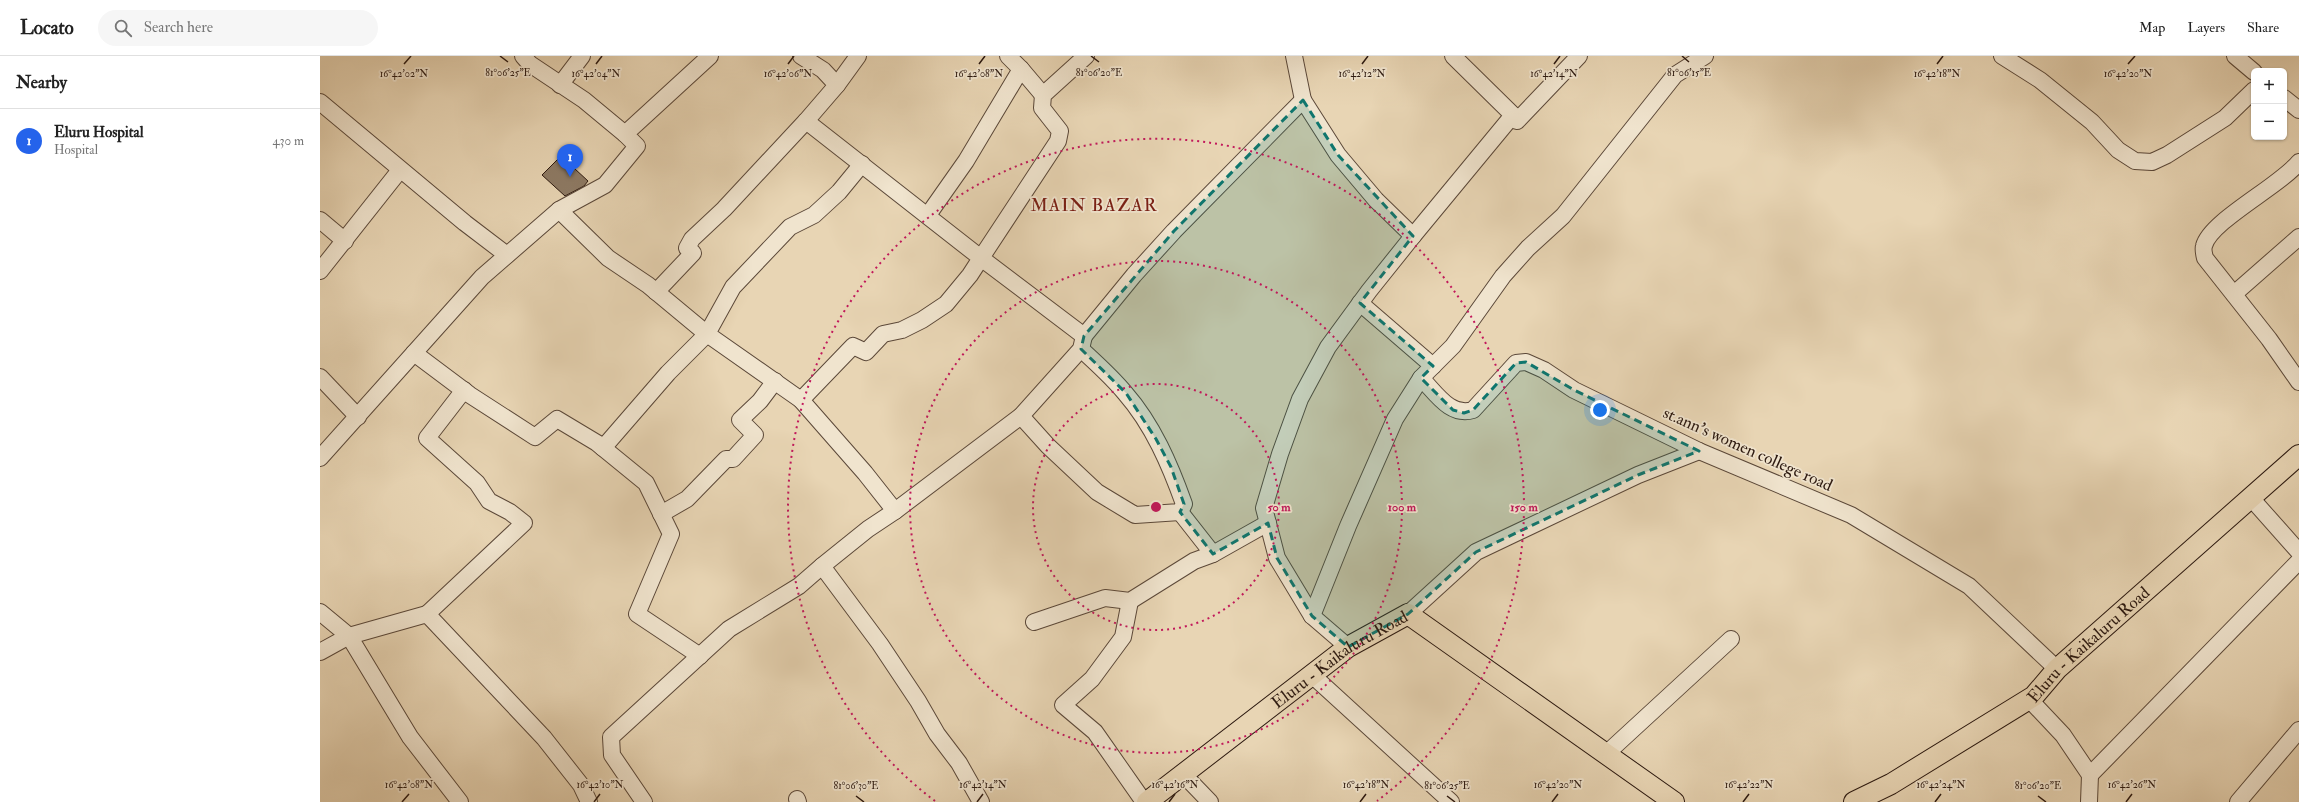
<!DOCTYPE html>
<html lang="en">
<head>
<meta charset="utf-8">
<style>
	body { margin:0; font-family:"IM FELL Double Pica",serif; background:#f6f6f6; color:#222 }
	.controls { position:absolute; right:12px; top:12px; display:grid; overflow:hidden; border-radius:6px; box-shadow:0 1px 3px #0004 }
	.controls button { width:36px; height:36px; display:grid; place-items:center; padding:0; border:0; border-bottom:1px solid #e0e0e0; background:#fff; color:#222; font:20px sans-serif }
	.you { position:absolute; left:1280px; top:354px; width:14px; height:14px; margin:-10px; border:3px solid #fff; border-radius:50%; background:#1a73e8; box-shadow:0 0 0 6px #1a73e833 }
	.badge { display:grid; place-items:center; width:26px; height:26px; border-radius:50%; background:#2563eb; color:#fff; font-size:13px; font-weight:700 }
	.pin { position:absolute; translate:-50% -33px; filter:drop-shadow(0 1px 2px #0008) }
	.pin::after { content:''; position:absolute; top:21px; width:14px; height:12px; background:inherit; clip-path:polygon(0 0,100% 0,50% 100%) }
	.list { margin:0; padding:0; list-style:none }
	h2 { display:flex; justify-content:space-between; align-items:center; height:52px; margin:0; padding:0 16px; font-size:17px }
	h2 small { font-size:13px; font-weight:400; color:#767676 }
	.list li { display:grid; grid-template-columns:26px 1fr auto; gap:12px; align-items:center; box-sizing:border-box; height:64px; padding:0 16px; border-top:1px solid #e0e0e0 }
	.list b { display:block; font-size:15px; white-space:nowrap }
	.list p { margin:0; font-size:13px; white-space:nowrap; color:#767676 }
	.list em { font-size:13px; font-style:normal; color:#767676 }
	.icon { flex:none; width:22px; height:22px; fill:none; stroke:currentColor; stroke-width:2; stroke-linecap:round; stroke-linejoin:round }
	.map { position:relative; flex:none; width:1979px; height:746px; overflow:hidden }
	header { display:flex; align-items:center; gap:24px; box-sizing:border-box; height:56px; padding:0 20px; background:#fff; border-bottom:1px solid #e0e0e0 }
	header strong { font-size:19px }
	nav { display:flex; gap:22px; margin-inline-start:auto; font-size:14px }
	.search { width:280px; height:36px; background:#f6f6f6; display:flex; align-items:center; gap:10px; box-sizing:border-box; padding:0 14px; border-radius:22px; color:#767676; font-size:15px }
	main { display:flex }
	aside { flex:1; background:#fff }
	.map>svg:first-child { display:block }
	.building { fill:#8e7b65; stroke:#2c1910 }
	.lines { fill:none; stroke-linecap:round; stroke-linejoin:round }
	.minor-casing { stroke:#5b4839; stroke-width:18 }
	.major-casing { stroke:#2c1910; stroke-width:22 }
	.minor { stroke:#f0e4ce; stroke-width:16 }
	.major { stroke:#e8d5b4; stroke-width:20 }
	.marked { fill:#0f766e; fill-opacity:0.2; stroke:#0f766e; stroke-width:3; stroke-dasharray:8 5; stroke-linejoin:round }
	.ticks { fill:none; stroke:#2c1910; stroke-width:1.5 }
	.ring { fill:none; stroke:#c2185b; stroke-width:2; stroke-dasharray:2 4 }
	.labels { text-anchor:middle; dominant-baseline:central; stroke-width:3.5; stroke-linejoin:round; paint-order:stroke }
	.street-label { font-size:17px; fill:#2c1910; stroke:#f0e4ce }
	.neighbourhood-label { font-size:18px; letter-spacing:1px; fill:#7a1f14; stroke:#f0e4ce }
	.ticks-label { font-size:10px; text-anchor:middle; fill:#2c1910; stroke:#f0e4ce; stroke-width:3.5; stroke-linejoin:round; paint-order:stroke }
	.centre { fill:#c2185b; stroke:#f0e4ce; stroke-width:2 }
	.ring-label { font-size:12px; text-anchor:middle; font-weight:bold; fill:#c2185b; stroke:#f0e4ce; stroke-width:3.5; stroke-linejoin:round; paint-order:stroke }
</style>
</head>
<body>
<header>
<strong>Locato</strong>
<div class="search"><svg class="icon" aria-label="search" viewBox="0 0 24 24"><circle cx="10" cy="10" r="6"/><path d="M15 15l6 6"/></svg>Search here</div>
<nav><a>Map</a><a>Layers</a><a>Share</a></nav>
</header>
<main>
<aside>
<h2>Nearby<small></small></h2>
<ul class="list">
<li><span class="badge">1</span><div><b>Eluru Hospital</b><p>Hospital</p></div><em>430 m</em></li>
</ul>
</aside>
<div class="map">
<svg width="1979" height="746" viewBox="0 0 1979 746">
	<rect width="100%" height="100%" fill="#e8d5b4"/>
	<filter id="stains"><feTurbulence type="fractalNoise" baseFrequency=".005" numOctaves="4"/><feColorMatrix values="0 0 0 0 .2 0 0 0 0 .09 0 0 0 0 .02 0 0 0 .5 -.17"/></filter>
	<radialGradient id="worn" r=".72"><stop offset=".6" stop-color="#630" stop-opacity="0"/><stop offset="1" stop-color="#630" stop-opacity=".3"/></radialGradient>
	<path class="building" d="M 241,100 L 268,125 L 264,130 L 245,140 L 222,119 Z"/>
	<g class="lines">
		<g class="minor-casing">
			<g id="minor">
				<path d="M 203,0 L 210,8 L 264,44 L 305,78"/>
				<path d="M 481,0 L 503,14 L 517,29 L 486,65 L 661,202 L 650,219 L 626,248 L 602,264 L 582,274 L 563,278 L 546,296 L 533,290 L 481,344"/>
				<path d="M 688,0 L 701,13"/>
				<path d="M 974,0 L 983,44"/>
				<path d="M 1682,0 L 1720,24 L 1772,66 L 1798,94 L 1815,105 L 1832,106 L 1847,99 L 1905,62 L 1934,34"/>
				<path d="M 1915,0 L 1934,16"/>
				<path d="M 240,29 L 262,0"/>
				<path d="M 517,29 L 538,0"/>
				<path d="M 1964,42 L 1979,54"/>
				<path d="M 0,46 L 145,167 L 187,199"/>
				<path d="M 1193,59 L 1197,65 L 1259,0"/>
				<path d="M 1979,106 C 1960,130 1890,165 1884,190 C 1883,193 1884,198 1885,202 L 1949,283 L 1979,326"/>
				<path d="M 239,154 L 288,202 L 328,229 L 387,278 L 348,317 L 283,392"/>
				<path d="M 608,159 L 646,105 L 701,13 L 723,39"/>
				<path d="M 0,164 L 25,185"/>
				<path d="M 1093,180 L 1193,59 L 1133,0"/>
				<path d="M 0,215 L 80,114"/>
				<path d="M 336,236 L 373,197 L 367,192 L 372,183 L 404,153 L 486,65"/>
				<path d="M 1914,238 L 1979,181"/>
				<path d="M 1040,247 L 1113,310"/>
				<path d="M 764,280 L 814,219 L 854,175 L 983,44 L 1018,99 L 1056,144 L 1093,180 L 1049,235 L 1008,291 L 980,343 L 960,398 L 944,452 L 957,502 L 992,560 L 1028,591"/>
				<path d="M 94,297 L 150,339 L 215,381 L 237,363 L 277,387 L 326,427 L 351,478 L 317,558 L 380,600"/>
				<path d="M 0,321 L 38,361"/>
				<path d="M 1101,322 C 1116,337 1130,361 1153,354 L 1196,307 L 1206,306 L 1224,314 L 1254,334 L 1379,395 L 1531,459 L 1649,530 L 1737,613"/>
				<path d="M 701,360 L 728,390 L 777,436 L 815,459 L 860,456 L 864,448 C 850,409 833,369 805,337 C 792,321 776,307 761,293"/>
				<path d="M 0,402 L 162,221 L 239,154 L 285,129 L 317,90 L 305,78 L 390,0"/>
				<path d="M 1931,442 L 1979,496"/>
				<path d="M 575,455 L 701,360 L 761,293 L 764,280 L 661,202 L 738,85 L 740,75 L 722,52 L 723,39 L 766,0"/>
				<path d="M 860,456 L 893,498"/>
				<path d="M 341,458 L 367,443 L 406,403 L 413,403 L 435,379 L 420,364 L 440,345 L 455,325"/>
				<path d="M 502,510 L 548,473 L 575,455 L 545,417 L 481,344 L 387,278 L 413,231 L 470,171 L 494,159 L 519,136 L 542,108"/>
				<path d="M 810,545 L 803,581 L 772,623 L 743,649 L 775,676 L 824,746"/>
				<path d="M 0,556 L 29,580 L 90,681 L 140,746"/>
				<path d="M 107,558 L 204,467 L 190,456 L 169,445 L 157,427 L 107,382 L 144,334"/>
				<path d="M 1088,558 L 1156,496 L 1318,419 L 1379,395"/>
				<path d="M 992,560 L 1028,470 L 1075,363 L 1101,322 L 1133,290 L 1183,220 L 1208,192 L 1243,160 L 1355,19 L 1385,0"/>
				<path d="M 714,566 L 785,542 L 810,545 L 874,505 L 893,498 L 948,467"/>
				<path d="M 0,596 L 29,580 L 107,558 L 224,682 L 261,729 L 269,746"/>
				<path d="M 992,619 L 1131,746"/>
				<path d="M 1709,643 L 1743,679 L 1770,719 L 1769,746"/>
				<path d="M 1286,698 L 1411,583"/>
				<path d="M 863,718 L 890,746"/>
				<path d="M 1770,719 L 1979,505"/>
				<path d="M 477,743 L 478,746"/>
				<path d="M 324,746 L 292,699 L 291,681 L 409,573 L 479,530 L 502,510 L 560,588 L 598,645 L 617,678 L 639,707 L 661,746"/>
				<path d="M 1918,746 L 1979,674"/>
			</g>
		</g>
		<g class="major-casing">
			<g id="major">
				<path id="s1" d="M 827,746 L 1028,591 L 1088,558 L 1354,746"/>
				<path id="s2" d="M 1534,746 L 1571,728 L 1714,640 L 1737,613 L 1979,399"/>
			</g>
		</g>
		<use href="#minor" class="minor"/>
		<use href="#major" class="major"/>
	</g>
	<path class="marked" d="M 983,44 L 1018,99 L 1093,180 L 1040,247 L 1113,310 L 1101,322 L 1133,354 L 1144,357 L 1153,354 L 1196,307 L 1206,306 L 1254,334 L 1379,395 L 1318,419 L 1156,496 L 1088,558 L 1028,591 L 992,560 L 957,502 L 948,467 L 893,498 L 860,456 L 864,448 L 851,411 L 836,383 L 806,337 L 761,293 L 764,280 L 854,175 Z"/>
	<path class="ticks" d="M 180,0 L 188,6M 771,0 L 779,6M 1362,0 L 1369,6M 84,8 L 91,0M 276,8 L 282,0M 468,8 L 474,0M 659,8 L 665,0M 1042,8 L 1048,0M 1234,8 L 1240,0M 1617,8 L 1623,0M 1808,8 L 1815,0M 536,740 L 544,746M 1127,740 L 1135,746M 1718,740 L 1726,746M 82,746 L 89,738M 274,746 L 280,738M 657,746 L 663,738M 849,746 L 855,738M 1040,746 L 1046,738M 1232,746 L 1238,738M 1423,746 L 1429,738M 1615,746 L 1621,738M 1806,746 L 1812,738"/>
	<g class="ring">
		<circle cx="836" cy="451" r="123"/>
		<circle cx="836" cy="451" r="246"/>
		<path d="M615 745A368 368 0 1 1 1057 745"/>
	</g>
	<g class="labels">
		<g class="street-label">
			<text transform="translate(1428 393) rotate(24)">st.ann's women college road</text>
			<text stroke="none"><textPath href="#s2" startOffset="284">Eluru - Kaikaluru Road</textPath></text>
			<text stroke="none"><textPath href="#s1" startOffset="240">Eluru - Kaikaluru Road</textPath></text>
		</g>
		<g class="neighbourhood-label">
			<text x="774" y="149">MAIN BAZAR</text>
		</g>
	</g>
	<g class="ticks-label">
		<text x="188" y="20">81°06'25"E</text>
		<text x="779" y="20">81°06'20"E</text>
		<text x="1369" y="20">81°06'15"E</text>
		<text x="84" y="21">16°42'02"N</text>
		<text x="276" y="21">16°42'04"N</text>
		<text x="468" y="21">16°42'06"N</text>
		<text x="659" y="21">16°42'08"N</text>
		<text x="1042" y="21">16°42'12"N</text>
		<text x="1234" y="21">16°42'14"N</text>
		<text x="1617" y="21">16°42'18"N</text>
		<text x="1808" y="21">16°42'20"N</text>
		<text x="89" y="732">16°42'08"N</text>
		<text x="280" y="732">16°42'10"N</text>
		<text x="663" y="732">16°42'14"N</text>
		<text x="855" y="732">16°42'16"N</text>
		<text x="1046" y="732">16°42'18"N</text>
		<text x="1238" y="732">16°42'20"N</text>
		<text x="1429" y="732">16°42'22"N</text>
		<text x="1621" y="732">16°42'24"N</text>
		<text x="1812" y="732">16°42'26"N</text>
		<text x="536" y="733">81°06'30"E</text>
		<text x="1127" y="733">81°06'25"E</text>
		<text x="1718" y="733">81°06'20"E</text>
	</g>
	<circle cx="836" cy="451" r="6" class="centre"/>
	<g class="ring-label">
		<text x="959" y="455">50 m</text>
		<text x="1082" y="455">100 m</text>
		<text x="1204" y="455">150 m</text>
	</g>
	<rect width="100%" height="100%" filter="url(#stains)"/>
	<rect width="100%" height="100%" fill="url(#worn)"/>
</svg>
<div class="controls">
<button>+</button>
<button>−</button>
</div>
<div class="you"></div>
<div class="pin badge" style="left:250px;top:121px">1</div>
</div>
</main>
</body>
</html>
